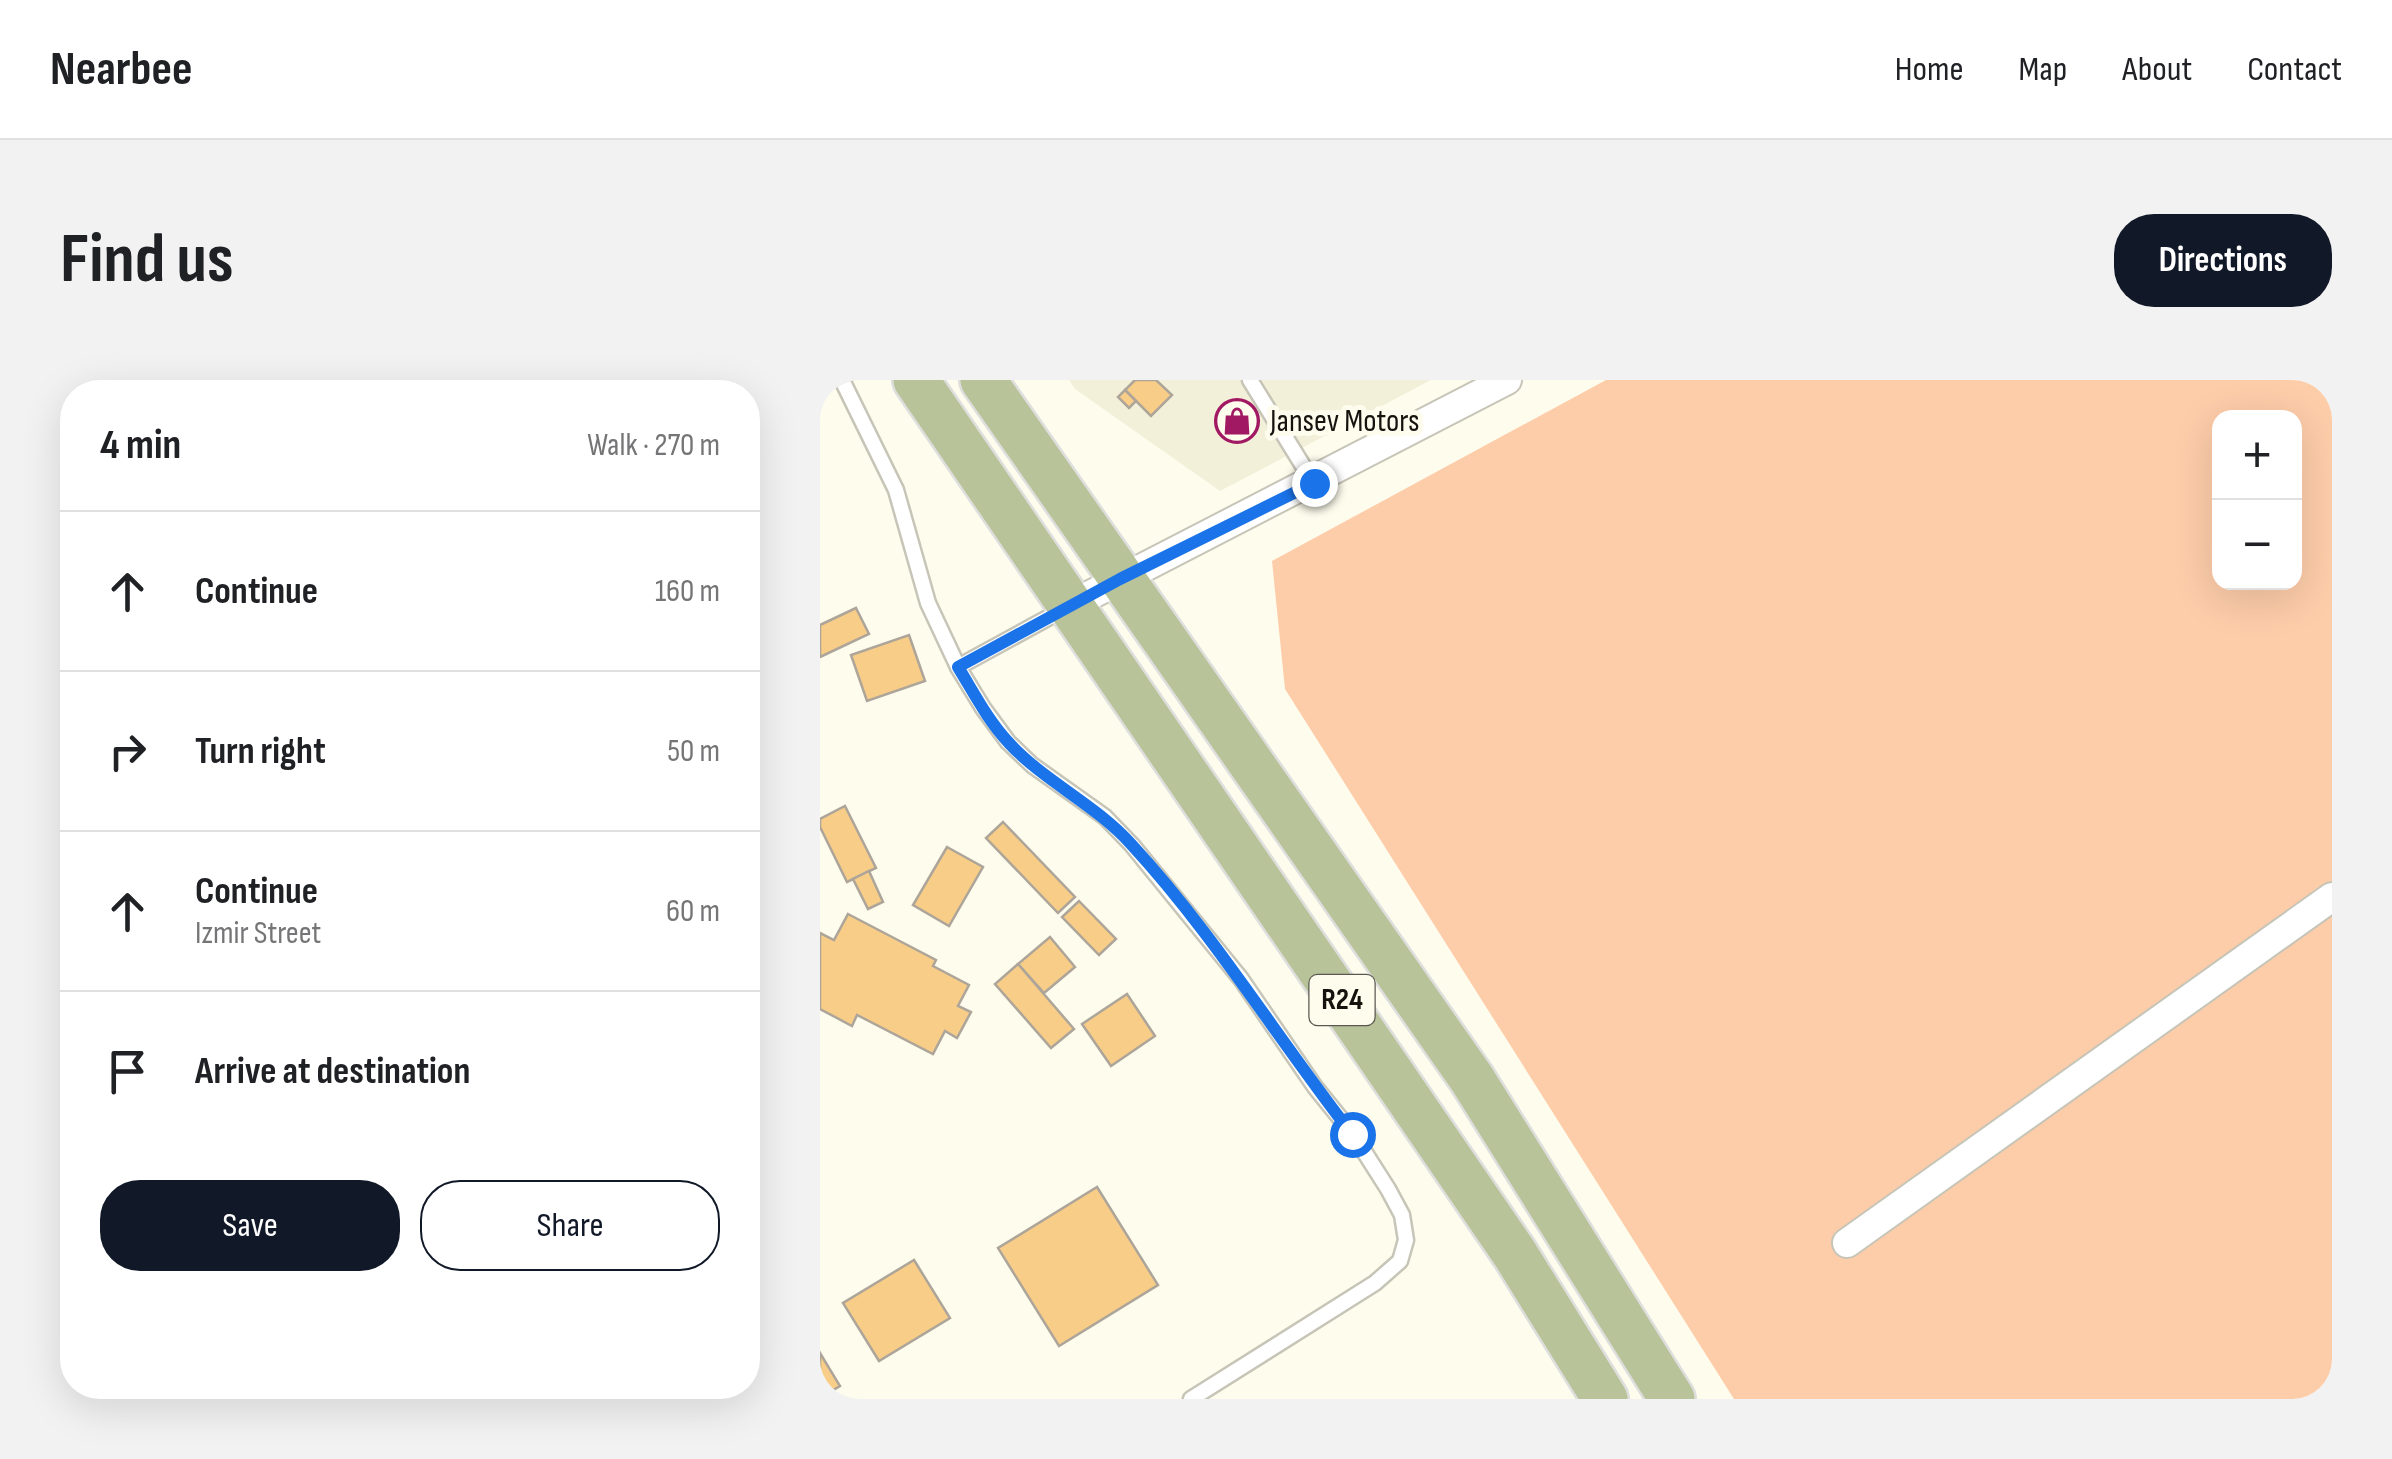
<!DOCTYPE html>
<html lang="en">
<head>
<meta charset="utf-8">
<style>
	body { margin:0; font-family:"Sofia Sans Condensed",sans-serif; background:#f2f2f2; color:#202124 }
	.controls { position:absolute; right:30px; top:30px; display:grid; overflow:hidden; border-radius:20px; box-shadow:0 10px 40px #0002 }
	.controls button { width:90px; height:90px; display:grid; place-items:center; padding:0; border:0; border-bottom:2px solid #e0e0e0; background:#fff; color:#202124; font:50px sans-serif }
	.stop { position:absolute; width:30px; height:30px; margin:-22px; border:8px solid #1a73e8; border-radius:50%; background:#fff }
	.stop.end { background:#1a73e8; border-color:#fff; box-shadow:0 2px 10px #0008 }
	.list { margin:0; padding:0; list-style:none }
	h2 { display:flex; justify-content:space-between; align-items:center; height:130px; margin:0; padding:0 40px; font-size:42px }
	h2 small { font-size:32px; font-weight:400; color:#757577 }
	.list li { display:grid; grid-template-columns:65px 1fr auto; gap:30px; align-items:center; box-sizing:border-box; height:160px; padding:0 40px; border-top:2px solid #e0e0e0 }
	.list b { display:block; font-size:38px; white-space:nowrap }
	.list p { margin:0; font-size:32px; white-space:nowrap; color:#757577 }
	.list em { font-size:32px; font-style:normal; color:#757577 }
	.actions { display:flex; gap:20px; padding:30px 40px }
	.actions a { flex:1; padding:22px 0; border:2px solid #111827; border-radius:40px; text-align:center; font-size:35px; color:#111827 }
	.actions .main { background:#111827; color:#fff }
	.icon { flex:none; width:55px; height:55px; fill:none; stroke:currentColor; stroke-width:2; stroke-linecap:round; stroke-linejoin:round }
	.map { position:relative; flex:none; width:1512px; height:1019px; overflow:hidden; border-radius:40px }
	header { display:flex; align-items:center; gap:60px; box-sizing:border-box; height:140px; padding:0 50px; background:#fff; border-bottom:2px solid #e0e0e0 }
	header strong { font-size:48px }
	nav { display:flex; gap:55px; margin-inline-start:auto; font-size:35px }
	.intro { display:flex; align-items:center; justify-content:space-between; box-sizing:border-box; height:240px; padding:0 60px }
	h1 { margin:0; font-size:70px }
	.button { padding:25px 45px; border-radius:40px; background:#111827; color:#fff; font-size:35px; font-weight:700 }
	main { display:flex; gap:60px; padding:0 60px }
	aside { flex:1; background:#fff; border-radius:40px; box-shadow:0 10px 40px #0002 }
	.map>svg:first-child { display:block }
	.built { fill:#f3f0da }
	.green { fill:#fdcca9; fill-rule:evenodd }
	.building { fill:#f8cd87; stroke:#ada599; stroke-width:2.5 }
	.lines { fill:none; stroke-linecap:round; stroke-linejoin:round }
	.service-casing { stroke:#c7c5b7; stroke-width:19 }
	.minor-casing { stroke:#c7c5b7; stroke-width:32 }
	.primary-casing { stroke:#dededd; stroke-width:50 }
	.service { stroke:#fff; stroke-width:14 }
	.minor { stroke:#fff; stroke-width:28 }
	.primary { stroke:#b8c39a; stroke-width:45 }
	.route { stroke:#1a73e8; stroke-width:12 }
	.labels { text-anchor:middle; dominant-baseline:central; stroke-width:10; stroke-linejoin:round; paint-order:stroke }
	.shield { fill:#fefced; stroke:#5a5951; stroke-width:2.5 }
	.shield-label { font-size:30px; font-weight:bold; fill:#14130e }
	.poi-label { font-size:32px; fill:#14130e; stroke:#fefced; text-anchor:start }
</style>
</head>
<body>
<header>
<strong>Nearbee</strong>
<nav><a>Home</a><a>Map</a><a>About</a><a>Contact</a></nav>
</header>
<div class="intro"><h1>Find us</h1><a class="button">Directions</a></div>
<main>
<aside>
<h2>4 min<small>Walk · 270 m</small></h2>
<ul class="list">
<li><svg class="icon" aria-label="ahead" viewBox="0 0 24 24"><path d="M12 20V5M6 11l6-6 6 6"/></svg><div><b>Continue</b></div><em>160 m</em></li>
<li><svg class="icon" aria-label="right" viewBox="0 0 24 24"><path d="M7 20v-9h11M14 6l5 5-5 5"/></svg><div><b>Turn right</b></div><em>50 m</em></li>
<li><svg class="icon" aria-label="ahead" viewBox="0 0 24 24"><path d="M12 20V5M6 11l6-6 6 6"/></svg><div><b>Continue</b><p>Izmir Street</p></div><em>60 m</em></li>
<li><svg class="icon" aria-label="arrive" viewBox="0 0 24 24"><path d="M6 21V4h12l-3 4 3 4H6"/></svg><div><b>Arrive at destination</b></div></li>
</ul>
<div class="actions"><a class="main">Save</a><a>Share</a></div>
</aside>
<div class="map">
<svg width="1512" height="1019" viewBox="0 0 1512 1019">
	<rect width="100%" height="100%" fill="#fefced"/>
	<path class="built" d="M 249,0 L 611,0 L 400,111 L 255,9 Z"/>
	<path class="green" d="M 786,0 L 1512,0 L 1512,1019 L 914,1019 L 465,309 L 452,181 ZM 1400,38 L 1474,38 L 1474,202 L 1400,202 Z"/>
	<g class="building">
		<path d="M 315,0 L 336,0 L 352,15 L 331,36 L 305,10 Z"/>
		<path d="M 305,10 L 316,21 L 309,28 L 298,17 Z"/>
		<path d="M 36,228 L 49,254 L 0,277 L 0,245 Z"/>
		<path d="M 89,255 L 105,301 L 47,321 L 31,275 Z"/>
		<path d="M 25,426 L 56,488 L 27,502 L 0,447 L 0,439 Z"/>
		<path d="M 183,442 L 255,517 L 238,533 L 166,458 Z"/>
		<path d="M 127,467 L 163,487 L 129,546 L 93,525 Z"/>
		<path d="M 49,491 L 63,522 L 48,529 L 33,499 Z"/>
		<path d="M 259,521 L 296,559 L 279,575 L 242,537 Z"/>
		<path d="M 28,534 L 116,580 L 113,586 L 149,605 L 138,626 L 151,632 L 137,658 L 125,651 L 113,674 L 37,635 L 32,646 L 0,629 L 0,553 L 14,560 Z"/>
		<path d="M 230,557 L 255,587 L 224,613 L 198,584 Z"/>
		<path d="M 198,584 L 254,649 L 231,668 L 175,604 Z"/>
		<path d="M 307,614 L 335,656 L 291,686 L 262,644 Z"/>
		<path d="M 277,807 L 338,905 L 239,966 L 178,868 Z"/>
		<path d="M 94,880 L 130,938 L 59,981 L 23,923 Z"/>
		<path d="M 0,973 L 20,1006 L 0,1018 Z"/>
	</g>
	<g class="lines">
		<g class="service-casing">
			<g id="service">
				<path d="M 22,0 L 76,110 L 108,223 L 138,287 L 163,328 L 188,362 L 212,385 L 285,437 L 312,465 L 421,599 L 495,707 L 533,754 L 568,809 L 582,835 L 586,860 L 580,881 L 555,903 L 371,1019"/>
				<path d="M 430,0 L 493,102"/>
				<path d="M 138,287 L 246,228"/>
			</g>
		</g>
		<g class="minor-casing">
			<g id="minor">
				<path d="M 251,225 L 687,0"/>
				<path d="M 1027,863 L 1512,517"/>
			</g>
		</g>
		<g class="primary-casing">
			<g id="primary">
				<path d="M 96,0 L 695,874 L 785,1019"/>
				<path d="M 163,0 L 652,699 L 852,1019"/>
			</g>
		</g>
		<use href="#service" class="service"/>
		<use href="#minor" class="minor"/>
		<use href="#primary" class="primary"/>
	</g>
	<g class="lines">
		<path class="route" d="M 494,103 L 300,199 L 138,287 C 154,313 168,341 189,363 C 225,402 275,424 311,464 C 394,554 457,658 532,754"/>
	</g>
	<defs>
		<g id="shop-ring" transform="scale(2.25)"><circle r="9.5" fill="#fefced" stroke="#a11863" stroke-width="1.5"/><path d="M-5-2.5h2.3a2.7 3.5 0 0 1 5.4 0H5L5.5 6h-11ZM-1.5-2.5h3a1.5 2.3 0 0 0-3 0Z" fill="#a11863"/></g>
	</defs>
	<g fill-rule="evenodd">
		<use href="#shop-ring" x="417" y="41"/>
	</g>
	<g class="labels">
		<rect class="shield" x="489.5" y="595" width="65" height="50" rx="8"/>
		<g class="shield-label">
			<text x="522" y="620">R24</text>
		</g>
		<g class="poi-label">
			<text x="450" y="41">Jansev Motors</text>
		</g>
	</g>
</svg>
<div class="controls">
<button>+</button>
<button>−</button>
</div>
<div class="stop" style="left:532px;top:754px"></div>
<div class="stop end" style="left:494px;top:103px"></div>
</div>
</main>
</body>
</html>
